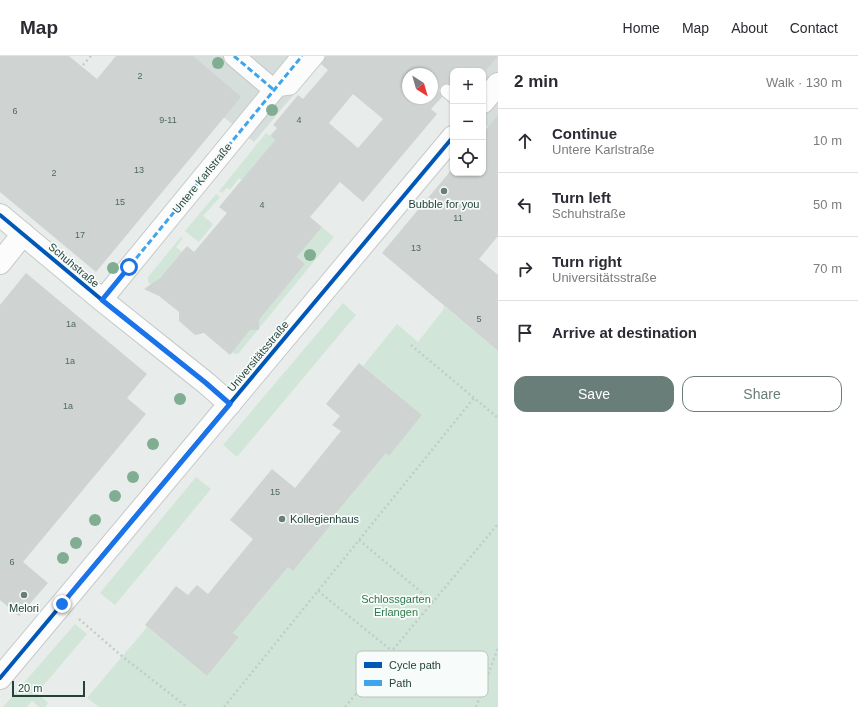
<!DOCTYPE html>
<html lang="en">
<head>
<meta charset="utf-8">
<style>
	body { margin:0; font-family:Helvetica,sans-serif; background:#f2f2f3; color:#2b2b33 }
	.controls { position:absolute; right:12px; top:12px; display:grid; overflow:hidden; border-radius:8px; box-shadow:0 1px 3px #0004 }
	.controls button { width:36px; height:36px; display:grid; place-items:center; padding:0; border:0; border-bottom:1px solid #e1e1e2; background:#fff; color:#2b2b33; font:20px sans-serif }
	.compass { position:absolute; left:402px; top:12px; width:36px; height:36px; border-radius:50%; background:#fff; box-shadow:0 1px 3px #0004; rotate:143deg }
	.scale { position:absolute; left:12px; bottom:10px; width:73px; box-sizing:border-box; padding-left:4px; border:2px solid #24423a; border-top:0; font-size:11px; line-height:14px; white-space:nowrap; color:#24423a; -webkit-text-stroke:3px #f7fbf9; paint-order:stroke }
	.stop { position:absolute; width:12px; height:12px; margin:-9px; border:3px solid #1a73e8; border-radius:50%; background:#fff }
	.stop.end { background:#1a73e8; border-color:#fff; box-shadow:0 1px 4px #0008 }
	.list { margin:0; padding:0; list-style:none }
	h2 { display:flex; justify-content:space-between; align-items:center; height:52px; margin:0; padding:0 16px; font-size:17px }
	h2 small { font-size:13px; font-weight:400; color:#7c7c81 }
	.list li { display:grid; grid-template-columns:26px 1fr auto; gap:12px; align-items:center; box-sizing:border-box; height:64px; padding:0 16px; border-top:1px solid #e1e1e2 }
	.list b { display:block; font-size:15px; white-space:nowrap }
	.list p { margin:0; font-size:13px; white-space:nowrap; color:#7c7c81 }
	.list em { font-size:13px; font-style:normal; color:#7c7c81 }
	.actions { display:flex; gap:8px; padding:12px 16px }
	.actions a { flex:1; padding:9px 0; border:1px solid #697e78; border-radius:12px; text-align:center; font-size:14px; color:#697e78 }
	.actions .main { background:#697e78; color:#fff }
	.icon { flex:none; width:22px; height:22px; fill:none; stroke:currentColor; stroke-width:2; stroke-linecap:round; stroke-linejoin:round }
	.map { position:relative; flex:none; width:498px; height:651px; overflow:hidden }
	header { display:flex; align-items:center; gap:24px; box-sizing:border-box; height:56px; padding:0 20px; background:#fff; border-bottom:1px solid #e1e1e2 }
	header strong { font-size:19px }
	nav { display:flex; gap:22px; margin-inline-start:auto; font-size:14px }
	main { display:flex }
	aside { flex:1; background:#fff }
	.map>svg:first-child { display:block }
	.built { fill:#d6dedb }
	.green { fill:#d1e6d8 }
	.building { fill:#cfd4d2; fill-rule:evenodd }
	.lines { fill:none; stroke-linecap:round; stroke-linejoin:round }
	.service-casing { stroke:#c5cac8; stroke-width:15 }
	.pedestrian-casing { stroke:#c5cac8; stroke-width:22 }
	.minor-casing { stroke:#c5cac8; stroke-width:24 }
	.path { stroke:#c3ccca; stroke-width:2.5; stroke-dasharray:2 3; stroke-linecap:butt }
	.service { stroke:#fcfcfc; stroke-width:13 }
	.pedestrian { stroke:#fcfcfc; stroke-width:20 }
	.minor { stroke:#fcfcfc; stroke-width:22 }
	.quiet { stroke:#3ea4ec; stroke-width:3; stroke-dasharray:6 3; stroke-linecap:butt }
	.cycleway-casing { stroke:#f7fbf9; stroke-width:6 }
	.cycleway { stroke:#0057b8; stroke-width:4 }
	.tree { fill:#81ae93 }
	.route { stroke:#1a73e8; stroke-width:5 }
	.poi-dot { fill:#697e78; stroke:#f7fbf9; stroke-width:1.5 }
	.labels { text-anchor:middle; dominant-baseline:central; stroke-width:3.5; stroke-linejoin:round; paint-order:stroke }
	.number-label { font-size:9px; fill:#506761 }
	.street-label { font-size:11px; fill:#24423a; stroke:#f7fbf9 }
	.poi-label { font-size:11px; fill:#24423a; stroke:#f7fbf9 }
	.park-label { font-size:11px; fill:#2d7a4b; stroke:#f7fbf9 }
	.key { fill:#f7fbf9; stroke:#b8c4c0; stroke-width:1 }
	.key-label { font-size:11px; fill:#24423a }
</style>
</head>
<body>
<header>
<strong>Map</strong>
<nav><a>Home</a><a>Map</a><a>About</a><a>Contact</a></nav>
</header>
<main>
<div class="map">
<svg width="498" height="651" viewBox="0 0 498 651">
	<rect width="100%" height="100%" fill="#e8edeb"/>
	<g class="built">
		<path d="M 149,0 L 326,0 L 254,86 Z"/>
		<path d="M 498,0 L 498,79 L 483,67 L 483,15 L 453,15 L 453,42 L 432,25 L 432,18 Z"/>
	</g>
	<g class="green">
		<path d="M 266,77 L 275,84 L 242,124 L 239,122 L 230,134 L 227,132 L 222,137 L 219,135 Z"/>
		<path d="M 216,138 L 220,141 L 203,160 L 213,168 L 199,186 L 185,175 Z"/>
		<path d="M 322,171 L 334,181 L 238,298 L 235,298 L 231,296 L 250,274 L 255,274 L 259,269 L 259,264 L 305,208 L 297,201 Z"/>
		<path d="M 181,181 L 183,182 L 176,191 L 182,196 L 160,222 L 151,230 L 148,225 L 148,221 Z"/>
		<path d="M 343,247 L 356,259 L 237,401 L 223,389 Z"/>
		<path d="M 444,250 L 498,295 L 498,651 L 99,651 L 87,642 L 147,571 L 207,620 L 239,581 L 233,577 L 288,511 L 293,515 L 335,464 L 332,462 L 386,397 L 389,399 L 422,359 L 363,310 L 397,268 L 418,286 L 443,254 Z"/>
		<path d="M 196,421 L 211,433 L 115,549 L 100,537 Z"/>
		<path d="M 75,568 L 87,578 L 37,637 L 48,647 L 45,651 L 39,651 L 32,645 L 27,651 L 3,651 Z"/>
	</g>
	<g class="building">
		<path d="M 0,0 L 69,0 L 97,23 L 116,0 L 193,0 L 241,41 L 96,216 L 0,136 Z"/>
		<path d="M 326,0 L 498,0 L 483,18 L 483,15 L 453,15 L 453,29 L 448,27 L 441,30 L 439,34 L 442,41 L 431,53 L 437,58 L 363,146 L 340,126 L 310,161 L 322,171 L 297,201 L 305,208 L 259,264 L 259,274 L 250,274 L 230,299 L 204,277 L 195,279 L 179,265 L 179,256 L 159,240 L 144,233 L 160,222 L 187,190 L 194,196 L 227,157 L 219,151 L 275,84 L 270,80 L 277,72 L 273,69 L 298,39 L 303,43 L 328,14 L 321,8 ZM 408,18 L 432,18 L 432,42 L 408,42 ZM 353,38 L 383,63 L 358,92 L 329,67 Z"/>
		<path d="M 498,59 L 498,180 L 479,203 L 498,219 L 498,295 L 382,197 L 453,112 L 453,117 L 483,117 L 483,77 Z"/>
		<path d="M 26,217 L 147,318 L 127,342 L 146,358 L 23,506 L 48,527 L 19,560 L 0,544 L 0,249 Z"/>
		<path d="M 359,307 L 422,359 L 389,400 L 386,397 L 332,462 L 335,464 L 293,515 L 288,511 L 233,577 L 239,581 L 207,620 L 145,569 L 176,530 L 188,539 L 197,529 L 208,538 L 253,483 L 230,464 L 272,413 L 295,432 L 341,375 L 332,369 L 340,360 L 326,348 Z"/>
	</g>
	<g class="lines">
		<g class="service-casing">
			<g id="service">
				<path d="M 274,34 L 291,32 L 318,0"/>
				<path d="M 447,35 L 453,40"/>
			</g>
		</g>
		<g class="pedestrian-casing">
			<g id="pedestrian">
				<path d="M 234,0 L 274,34"/>
				<path d="M 102,244 L 302,0"/>
			</g>
		</g>
		<g class="minor-casing">
			<g id="minor">
				<path d="M 483,46 L 498,28"/>
				<path d="M 0,159 L 102,244 L 206,327 L 230,348"/>
				<path d="M 0,207 L 23,178"/>
				<path d="M 0,622 L 453,81"/>
			</g>
		</g>
		<g class="path">
			<path d="M 83,9 L 91,0"/>
			<path d="M 411,289 L 498,362"/>
			<path d="M 359,484 L 433,546"/>
			<path d="M 318,535 L 392,595"/>
			<path d="M 79,563 L 123,601 L 187,651"/>
			<path d="M 224,651 L 474,342"/>
			<path d="M 345,651 L 498,468"/>
			<path d="M 476,651 L 498,592"/>
		</g>
		<use href="#service" class="service"/>
		<use href="#pedestrian" class="pedestrian"/>
		<use href="#minor" class="minor"/>
		<g class="quiet">
			<path d="M 234,0 L 274,34"/>
			<path d="M 102,244 L 302,0"/>
		</g>
		<g class="cycleway-casing">
			<g id="cycleway">
				<path d="M 0,159 L 102,244 L 206,327 L 230,348"/>
				<path d="M 0,622 L 453,81"/>
			</g>
		</g>
		<use href="#cycleway" class="cycleway"/>
	</g>
	<g class="tree">
		<circle cx="218" cy="7" r="6"/>
		<circle cx="272" cy="54" r="6"/>
		<circle cx="310" cy="199" r="6"/>
		<circle cx="113" cy="212" r="6"/>
		<circle cx="180" cy="343" r="6"/>
		<circle cx="153" cy="388" r="6"/>
		<circle cx="133" cy="421" r="6"/>
		<circle cx="115" cy="440" r="6"/>
		<circle cx="95" cy="464" r="6"/>
		<circle cx="76" cy="487" r="6"/>
		<circle cx="63" cy="502" r="6"/>
	</g>
	<g class="lines">
		<path class="route" d="M 62,548 L 230,348 L 206,327 L 102,244 L 129,211"/>
	</g>
	<g class="poi-dot">
		<circle cx="444" cy="135" r="4"/>
		<circle cx="282" cy="463" r="4"/>
		<circle cx="24" cy="539" r="4"/>
	</g>
	<g class="labels">
		<g class="number-label">
			<text x="140" y="20">2</text>
			<text x="15" y="55">6</text>
			<text x="168" y="64">9-11</text>
			<text x="299" y="64">4</text>
			<text x="139" y="114">13</text>
			<text x="54" y="117">2</text>
			<text x="120" y="146">15</text>
			<text x="262" y="149">4</text>
			<text x="458" y="162">11</text>
			<text x="80" y="179">17</text>
			<text x="416" y="192">13</text>
			<text x="479" y="263">5</text>
			<text x="71" y="268">1a</text>
			<text x="70" y="305">1a</text>
			<text x="68" y="350">1a</text>
			<text x="275" y="436">15</text>
			<text x="12" y="506">6</text>
		</g>
		<g class="street-label">
			<text transform="translate(202 122) rotate(-51)">Untere Karlstraße</text>
			<text transform="translate(74 209) rotate(40)">Schuhstraße</text>
			<text transform="translate(258 300) rotate(-50)">Universitätsstraße</text>
		</g>
		<g class="poi-label">
			<text x="444" y="148">Bubble for you</text>
			<text x="290" y="463" text-anchor="start">Kollegienhaus</text>
			<text x="24" y="552">Melori</text>
		</g>
		<g class="park-label">
			<text x="396" y="543">Schlossgarten<tspan x="396" dy="13">Erlangen</tspan></text>
		</g>
	</g>
	<rect x="356" y="595" width="132" height="46" rx="6" class="key"/>
	<rect x="364" y="606" width="18" height="6" fill="#0057b8"/>
	<rect x="364" y="624" width="18" height="6" fill="#3ea4ec"/>
	<g class="key-label">
		<text x="389" y="613">Cycle path</text>
		<text x="389" y="631">Path</text>
	</g>
</svg>
<div class="controls">
<button>+</button>
<button>−</button>
<button><svg class="icon" aria-label="locate" viewBox="0 0 24 24"><circle cx="12" cy="12" r="6"/><path d="M12 2v4M12 18v4M2 12h4M18 12h4"/></svg></button>
</div>
<svg class="compass" viewBox="-18 -18 36 36"><path d="M0-13l5 13h-10z" fill="#e53935"/><path d="M0 13l5-13h-10z" fill="#7c7c81"/></svg>
<div class="scale">20 m</div>
<div class="stop" style="left:129px;top:211px"></div>
<div class="stop end" style="left:62px;top:548px"></div>
</div>
<aside>
<h2>2 min<small>Walk · 130 m</small></h2>
<ul class="list">
<li><svg class="icon" aria-label="ahead" viewBox="0 0 24 24"><path d="M12 20V5M6 11l6-6 6 6"/></svg><div><b>Continue</b><p>Untere Karlstraße</p></div><em>10 m</em></li>
<li><svg class="icon" aria-label="left" viewBox="0 0 24 24"><path d="M17 20v-9H6M10 6l-5 5 5 5"/></svg><div><b>Turn left</b><p>Schuhstraße</p></div><em>50 m</em></li>
<li><svg class="icon" aria-label="right" viewBox="0 0 24 24"><path d="M7 20v-9h11M14 6l5 5-5 5"/></svg><div><b>Turn right</b><p>Universitätsstraße</p></div><em>70 m</em></li>
<li><svg class="icon" aria-label="arrive" viewBox="0 0 24 24"><path d="M6 21V4h12l-3 4 3 4H6"/></svg><div><b>Arrive at destination</b></div></li>
</ul>
<div class="actions"><a class="main">Save</a><a>Share</a></div>
</aside>
</main>
</body>
</html>
